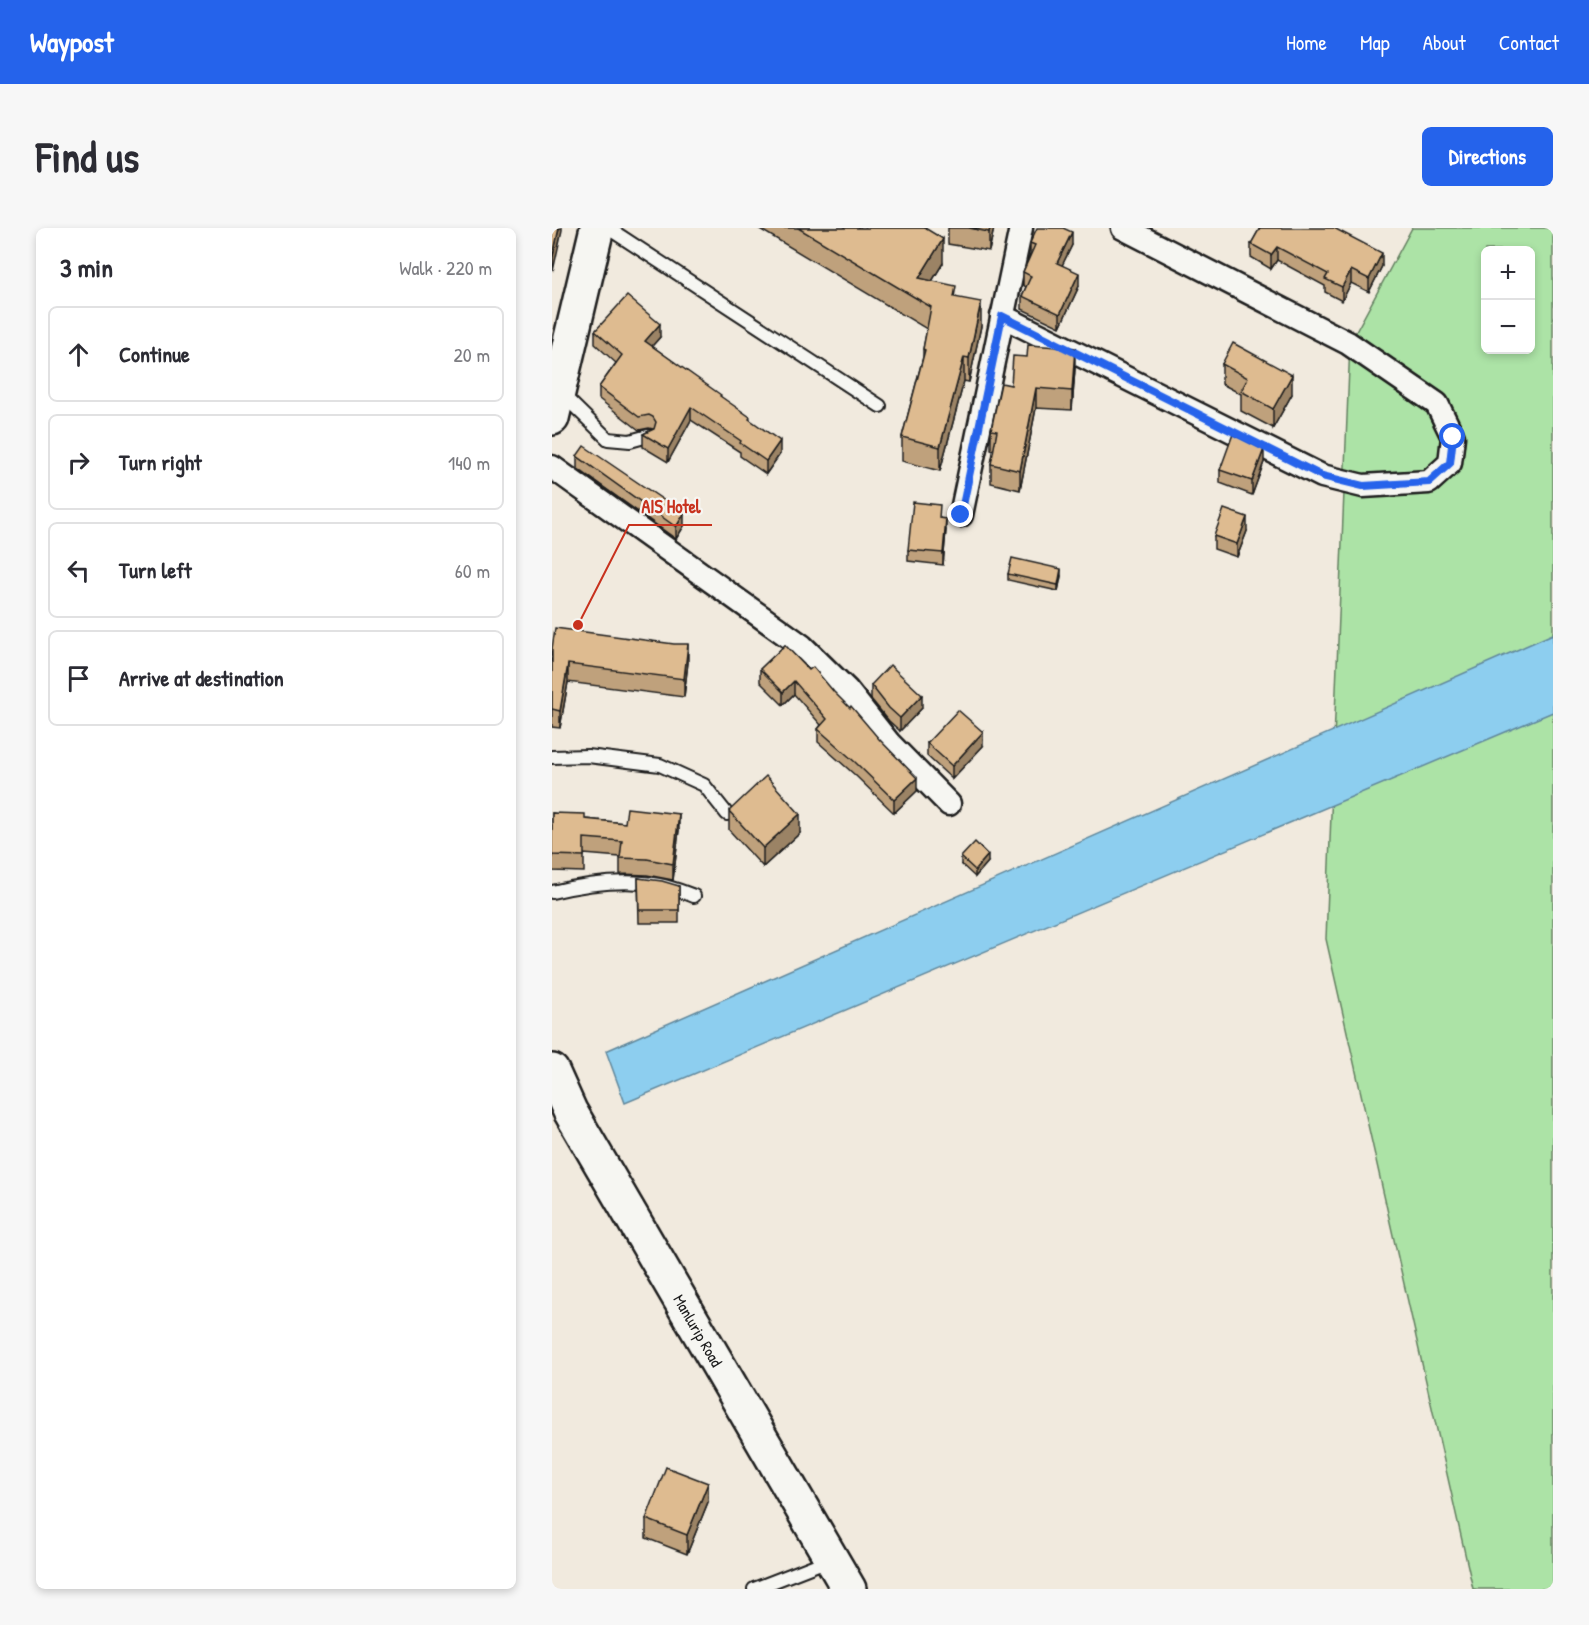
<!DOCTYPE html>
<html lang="en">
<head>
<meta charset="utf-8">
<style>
	body { margin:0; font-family:"Patrick Hand",sans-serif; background:#f7f7f7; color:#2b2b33 }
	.controls { position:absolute; right:18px; top:18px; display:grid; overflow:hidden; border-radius:9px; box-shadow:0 3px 9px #0003 }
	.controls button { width:54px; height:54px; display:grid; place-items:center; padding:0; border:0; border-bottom:2px solid #e1e1e2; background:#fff; color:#2b2b33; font:30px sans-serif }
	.stop { position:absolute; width:18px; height:18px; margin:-14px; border:4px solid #2563eb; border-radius:50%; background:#fff }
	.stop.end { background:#2563eb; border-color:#fff; box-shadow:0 2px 6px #0008 }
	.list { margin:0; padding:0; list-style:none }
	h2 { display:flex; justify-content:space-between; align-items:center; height:78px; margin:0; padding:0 24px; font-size:26px }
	h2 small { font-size:20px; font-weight:400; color:#7c7c81 }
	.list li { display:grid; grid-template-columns:39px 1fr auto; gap:18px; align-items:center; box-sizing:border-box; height:96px; margin:0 12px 12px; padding:0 12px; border:2px solid #e1e1e2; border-radius:9px }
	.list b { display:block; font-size:22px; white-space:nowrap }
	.list em { font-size:20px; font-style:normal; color:#7c7c81 }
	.icon { flex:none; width:33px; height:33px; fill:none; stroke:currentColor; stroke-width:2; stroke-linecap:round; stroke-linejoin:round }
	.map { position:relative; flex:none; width:1001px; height:1361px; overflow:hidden; border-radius:9px }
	header { display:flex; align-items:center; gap:36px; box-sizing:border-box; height:84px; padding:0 30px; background:#2563eb; color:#fff }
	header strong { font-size:28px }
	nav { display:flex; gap:33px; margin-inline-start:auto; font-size:21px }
	.intro { display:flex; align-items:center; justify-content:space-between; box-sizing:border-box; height:144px; padding:0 36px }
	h1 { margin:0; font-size:42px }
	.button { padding:15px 27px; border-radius:9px; background:#2563eb; color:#fff; font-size:21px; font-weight:700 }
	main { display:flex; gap:36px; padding:0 36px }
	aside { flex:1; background:#fff; border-radius:9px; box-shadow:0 3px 9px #0003 }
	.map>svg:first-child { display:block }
	.green { fill:#ace3a6; stroke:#648061; stroke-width:1.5; fill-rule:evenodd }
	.water { fill:#8dceef; stroke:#60879b; stroke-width:1.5 }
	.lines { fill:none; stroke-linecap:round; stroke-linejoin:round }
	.service-casing { stroke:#1c1c1c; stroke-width:16 }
	.minor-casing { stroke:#1c1c1c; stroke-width:27 }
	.secondary-casing { stroke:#1c1c1c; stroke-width:38 }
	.service { stroke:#f6f6f2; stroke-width:12 }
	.minor { stroke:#f6f6f2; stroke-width:22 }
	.secondary { stroke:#f6f6f2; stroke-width:33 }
	.wall { fill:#bfa17c; stroke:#1c1c1c; stroke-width:1.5 }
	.shaded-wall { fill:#9b8365; stroke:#1c1c1c; stroke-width:1.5 }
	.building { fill:#debb90; stroke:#1c1c1c; stroke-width:1.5 }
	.route { stroke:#2563eb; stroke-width:8 }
	.labels { text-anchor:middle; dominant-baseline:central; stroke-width:4.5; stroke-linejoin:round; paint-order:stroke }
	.street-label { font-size:16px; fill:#1c1c1c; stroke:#f6f6f2 }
	.leader { fill:none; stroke:#c8321e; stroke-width:2 }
	.callout-dot { fill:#c8321e; stroke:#f6f6f2; stroke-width:2 }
	.callout-label { font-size:18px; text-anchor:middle; font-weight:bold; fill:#c8321e; stroke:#f6f6f2; stroke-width:4.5; stroke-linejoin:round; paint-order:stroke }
</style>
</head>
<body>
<header>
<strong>Waypost</strong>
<nav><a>Home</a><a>Map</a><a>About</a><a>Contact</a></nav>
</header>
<div class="intro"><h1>Find us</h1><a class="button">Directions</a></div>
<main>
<aside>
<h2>3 min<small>Walk · 220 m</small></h2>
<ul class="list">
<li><svg class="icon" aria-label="ahead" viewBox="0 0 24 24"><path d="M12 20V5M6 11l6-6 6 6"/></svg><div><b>Continue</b></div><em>20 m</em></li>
<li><svg class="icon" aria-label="right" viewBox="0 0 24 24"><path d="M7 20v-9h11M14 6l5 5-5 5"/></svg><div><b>Turn right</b></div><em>140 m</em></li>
<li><svg class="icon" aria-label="left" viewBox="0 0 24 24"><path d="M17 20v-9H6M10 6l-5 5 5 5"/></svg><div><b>Turn left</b></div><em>60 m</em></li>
<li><svg class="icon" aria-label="arrive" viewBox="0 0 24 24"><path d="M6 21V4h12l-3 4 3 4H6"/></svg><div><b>Arrive at destination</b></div></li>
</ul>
</aside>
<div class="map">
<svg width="1001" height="1361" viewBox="0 0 1001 1361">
	<rect width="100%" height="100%" fill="#f1eade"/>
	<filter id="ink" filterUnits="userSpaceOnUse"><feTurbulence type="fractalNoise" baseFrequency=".0167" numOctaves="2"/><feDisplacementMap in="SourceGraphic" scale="12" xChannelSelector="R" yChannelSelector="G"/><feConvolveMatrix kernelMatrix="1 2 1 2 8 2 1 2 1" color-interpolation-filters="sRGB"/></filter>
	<g filter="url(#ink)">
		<path class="green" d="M 860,0 L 1001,0 L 1001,1361 L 921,1361 L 774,711 L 798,115 ZM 933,22 L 978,22 L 978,122 L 933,122 Z"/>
		<path class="water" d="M 1001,406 L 1001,484 L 73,875 L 54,823 Z"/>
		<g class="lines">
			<g class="service-casing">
				<g id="service">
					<path d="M 56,0 L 328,178"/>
					<path d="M 10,166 L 56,211 L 78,213 L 96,208"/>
					<path d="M 0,529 L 36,528 L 108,537 L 152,557 L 175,586"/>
					<path d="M 0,664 C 34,656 72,651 107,657 C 119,659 131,664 142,668"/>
					<path d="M 202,1361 L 279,1331"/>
				</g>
			</g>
			<g class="minor-casing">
				<g id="minor">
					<path d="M 450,88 L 770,248 L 811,258 L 877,254 L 898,235 L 901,209 L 885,176 L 796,115 L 571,0"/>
					<path d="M 0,239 L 250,418 L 295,462 L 337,515 L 397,576"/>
					<path d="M 409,287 L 469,0"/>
				</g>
			</g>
			<g class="secondary-casing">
				<g id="secondary">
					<path d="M 0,190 L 45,0"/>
					<path id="s1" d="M 0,843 L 18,883 L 297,1361"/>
				</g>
			</g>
			<use href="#service" class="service"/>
			<use href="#minor" class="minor"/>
			<use href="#secondary" class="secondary"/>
		</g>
		<g class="wall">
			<path d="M 206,0 L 373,0 L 391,35 L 380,53 L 404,69 L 429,98 L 417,154 L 412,153 L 388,243 L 350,233 L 350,209 L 371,129 L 371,121 L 375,101 Z"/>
			<path d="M 396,0 L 442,0 L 437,23 L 396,16 Z"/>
			<path d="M 708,0 L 830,38 L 817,64 L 799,55 L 790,73 L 773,64 L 773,58 L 725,32 L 719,41 L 699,29 L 699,16 Z"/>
			<path d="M 478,15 L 520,17 L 510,37 L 527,58 L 508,99 L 470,81 L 470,68 L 474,59 L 471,57 L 471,44 L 478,27 Z"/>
			<path d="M 43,103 L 108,109 L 100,118 L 169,169 L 198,193 L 228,226 L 214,246 L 188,228 L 188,224 L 139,192 L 116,234 L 91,219 L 91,206 L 101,201 L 97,200 L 87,202 L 47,171 L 47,159 L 64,135 L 43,116 Z"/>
			<path d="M 670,136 L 740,166 L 721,200 L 689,183 L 689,166 L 670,156 Z"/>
			<path d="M 523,140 L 520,182 L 484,180 L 468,262 L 439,255 L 439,236 L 442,222 L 439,221 L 439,202 L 459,157 Z"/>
			<path d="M 25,228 L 132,298 L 124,311 L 25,240 Z"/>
			<path d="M 712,234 L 700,267 L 668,255 L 668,242 Z"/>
			<path d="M 388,290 L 394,302 L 391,337 L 356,333 L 356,322 Z"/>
			<path d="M 695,303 L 685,329 L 662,321 L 662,308 Z"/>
			<path d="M 456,346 L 509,348 L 506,363 L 456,352 Z"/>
			<path d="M 233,417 L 365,563 L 342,585 L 303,547 L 266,514 L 266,501 L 269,497 L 242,466 L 231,477 L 208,454 L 208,441 Z"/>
			<path d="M 0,421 L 136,434 L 132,469 L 16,454 L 8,500 L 0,499 Z"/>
			<path d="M 319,457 L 370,480 L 348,503 L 337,493 L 319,471 Z"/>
			<path d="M 375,515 L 431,518 L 400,551 L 375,528 Z"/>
			<path d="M 177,583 L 248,605 L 211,639 L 177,602 Z"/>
			<path d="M 0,585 L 33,591 L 73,595 L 127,602 L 121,652 L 95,647 L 68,646 L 68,629 L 32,626 L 32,644 L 0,643 Z"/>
			<path d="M 409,629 L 436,634 L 423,649 L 409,636 Z"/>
			<path d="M 86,650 L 127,658 L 127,695 L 87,695 Z"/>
			<path d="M 156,1274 L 135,1326 L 94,1310 L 94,1291 Z"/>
		</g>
		<g class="shaded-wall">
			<path d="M 7,0 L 10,0 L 10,2 L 1,43 L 1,28 Z"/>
			<path d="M 438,0 L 442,0 L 437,23 L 437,4 Z"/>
			<path d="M 520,4 L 520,17 L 505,48 L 505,35 Z"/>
			<path d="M 391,11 L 391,35 L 368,73 L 367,50 Z"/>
			<path d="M 725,19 L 725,32 L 719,41 L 719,27 Z"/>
			<path d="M 830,25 L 830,38 L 817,64 L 817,51 Z"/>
			<path d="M 799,42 L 799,55 L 790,73 L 790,59 Z"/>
			<path d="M 527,45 L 527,58 L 508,99 L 508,86 Z"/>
			<path d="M 429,74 L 429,98 L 417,154 L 417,130 Z"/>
			<path d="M 108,96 L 108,109 L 93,126 L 93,113 Z"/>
			<path d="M 523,120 L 523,140 L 520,182 L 520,163 Z"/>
			<path d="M 412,129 L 412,153 L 388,243 L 388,219 Z"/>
			<path d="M 740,147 L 740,166 L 721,200 L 721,181 Z"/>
			<path d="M 484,160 L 484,180 L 468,262 L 468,243 Z"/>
			<path d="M 139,179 L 139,192 L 116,234 L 116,221 Z"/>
			<path d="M 228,213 L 228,226 L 214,246 L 214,233 Z"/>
			<path d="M 712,221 L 712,234 L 700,267 L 700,253 Z"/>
			<path d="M 132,286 L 132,298 L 124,311 L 124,299 Z"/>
			<path d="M 695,289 L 695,303 L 685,329 L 685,316 Z"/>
			<path d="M 394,291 L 394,302 L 391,337 L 391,325 Z"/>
			<path d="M 509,341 L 509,348 L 506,363 L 506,357 Z"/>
			<path d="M 136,416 L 136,434 L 132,469 L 132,451 Z"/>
			<path d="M 16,436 L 16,454 L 8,500 L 8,483 Z"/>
			<path d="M 242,453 L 242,466 L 231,477 L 231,464 Z"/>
			<path d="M 370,467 L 370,480 L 348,503 L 348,490 Z"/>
			<path d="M 431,504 L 431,518 L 400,551 L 400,538 Z"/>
			<path d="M 365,550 L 365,563 L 342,585 L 342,572 Z"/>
			<path d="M 127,586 L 127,602 L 121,652 L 121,636 Z"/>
			<path d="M 248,586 L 248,605 L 211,639 L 211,620 Z"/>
			<path d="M 436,627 L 436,634 L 423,649 L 423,642 Z"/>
			<path d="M 156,1255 L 156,1274 L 135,1326 L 135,1307 Z"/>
		</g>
		<g class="building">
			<path d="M 0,0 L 7,0 L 1,28 L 0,28 Z"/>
			<path d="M 246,0 L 373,0 L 391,11 L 367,50 L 404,58 L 402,69 L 429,74 L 417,130 L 412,129 L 388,219 L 350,209 L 373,122 L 371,121 L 379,79 Z"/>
			<path d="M 417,0 L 438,0 L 437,4 Z"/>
			<path d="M 485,0 L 511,0 L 520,4 L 505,35 L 527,45 L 508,86 L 470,68 L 479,48 L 471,44 L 483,17 L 478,15 Z"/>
			<path d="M 708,0 L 782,0 L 830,25 L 817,51 L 799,42 L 790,59 L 773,51 L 776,46 L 725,19 L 719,27 L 699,16 Z"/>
			<path d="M 75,68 L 108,96 L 93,113 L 169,167 L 168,168 L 198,189 L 197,191 L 228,213 L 214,233 L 188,215 L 189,213 L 139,179 L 116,221 L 91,206 L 102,201 L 104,194 L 101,189 L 97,187 L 87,189 L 47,159 L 70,127 L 43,103 Z"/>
			<path d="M 681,115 L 740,147 L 721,181 L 689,163 L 696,150 L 670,136 Z"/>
			<path d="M 476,117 L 523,120 L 520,163 L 484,160 L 468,243 L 439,236 L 445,203 L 439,202 L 449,155 L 459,157 L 461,128 L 475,129 Z"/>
			<path d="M 681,206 L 712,221 L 700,253 L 668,242 Z"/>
			<path d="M 32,218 L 132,286 L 124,299 L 25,228 Z"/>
			<path d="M 361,274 L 388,277 L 387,290 L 394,291 L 391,325 L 356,322 Z"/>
			<path d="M 672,281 L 695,289 L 685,316 L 662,308 Z"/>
			<path d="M 460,330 L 509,341 L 506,357 L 456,346 Z"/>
			<path d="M 3,400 L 122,416 L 136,416 L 132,451 L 16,436 L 8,483 L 0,481 L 0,421 Z"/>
			<path d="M 233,417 L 257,442 L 261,439 L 282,464 L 298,480 L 299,478 L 327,511 L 365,550 L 342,572 L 303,534 L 266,501 L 275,491 L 242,453 L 231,464 L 208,441 Z"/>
			<path d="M 338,437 L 370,467 L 348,490 L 337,480 L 319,457 Z"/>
			<path d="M 406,482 L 431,504 L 400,538 L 375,515 Z"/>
			<path d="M 214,548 L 248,586 L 211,620 L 177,583 Z"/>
			<path d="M 75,580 L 127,586 L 121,636 L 95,631 L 68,630 L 70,613 L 32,610 L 32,628 L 0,627 L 0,585 L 33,586 L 33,591 L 73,595 Z"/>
			<path d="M 423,614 L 436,627 L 423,642 L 409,629 Z"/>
			<path d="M 86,650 L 110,653 L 127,658 L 127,682 L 87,682 Z"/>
			<path d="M 114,1239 L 156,1255 L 135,1307 L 94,1291 Z"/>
		</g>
	</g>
	<g class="lines" filter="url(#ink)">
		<path class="route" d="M 409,287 L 450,88 L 770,248 L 811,258 L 877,254 L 898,235 L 901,209"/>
	</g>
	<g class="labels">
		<g class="street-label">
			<text stroke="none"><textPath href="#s1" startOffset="298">Manlurip Road</textPath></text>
		</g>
	</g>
	<path class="leader" d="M26 397L77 297H160"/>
	<circle class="callout-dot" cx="26" cy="397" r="6"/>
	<g class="callout-label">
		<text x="119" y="285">AIS Hotel</text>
	</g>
</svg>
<div class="controls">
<button>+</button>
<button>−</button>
</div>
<div class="stop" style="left:901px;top:209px"></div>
<div class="stop end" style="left:409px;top:287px"></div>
</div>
</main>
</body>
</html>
